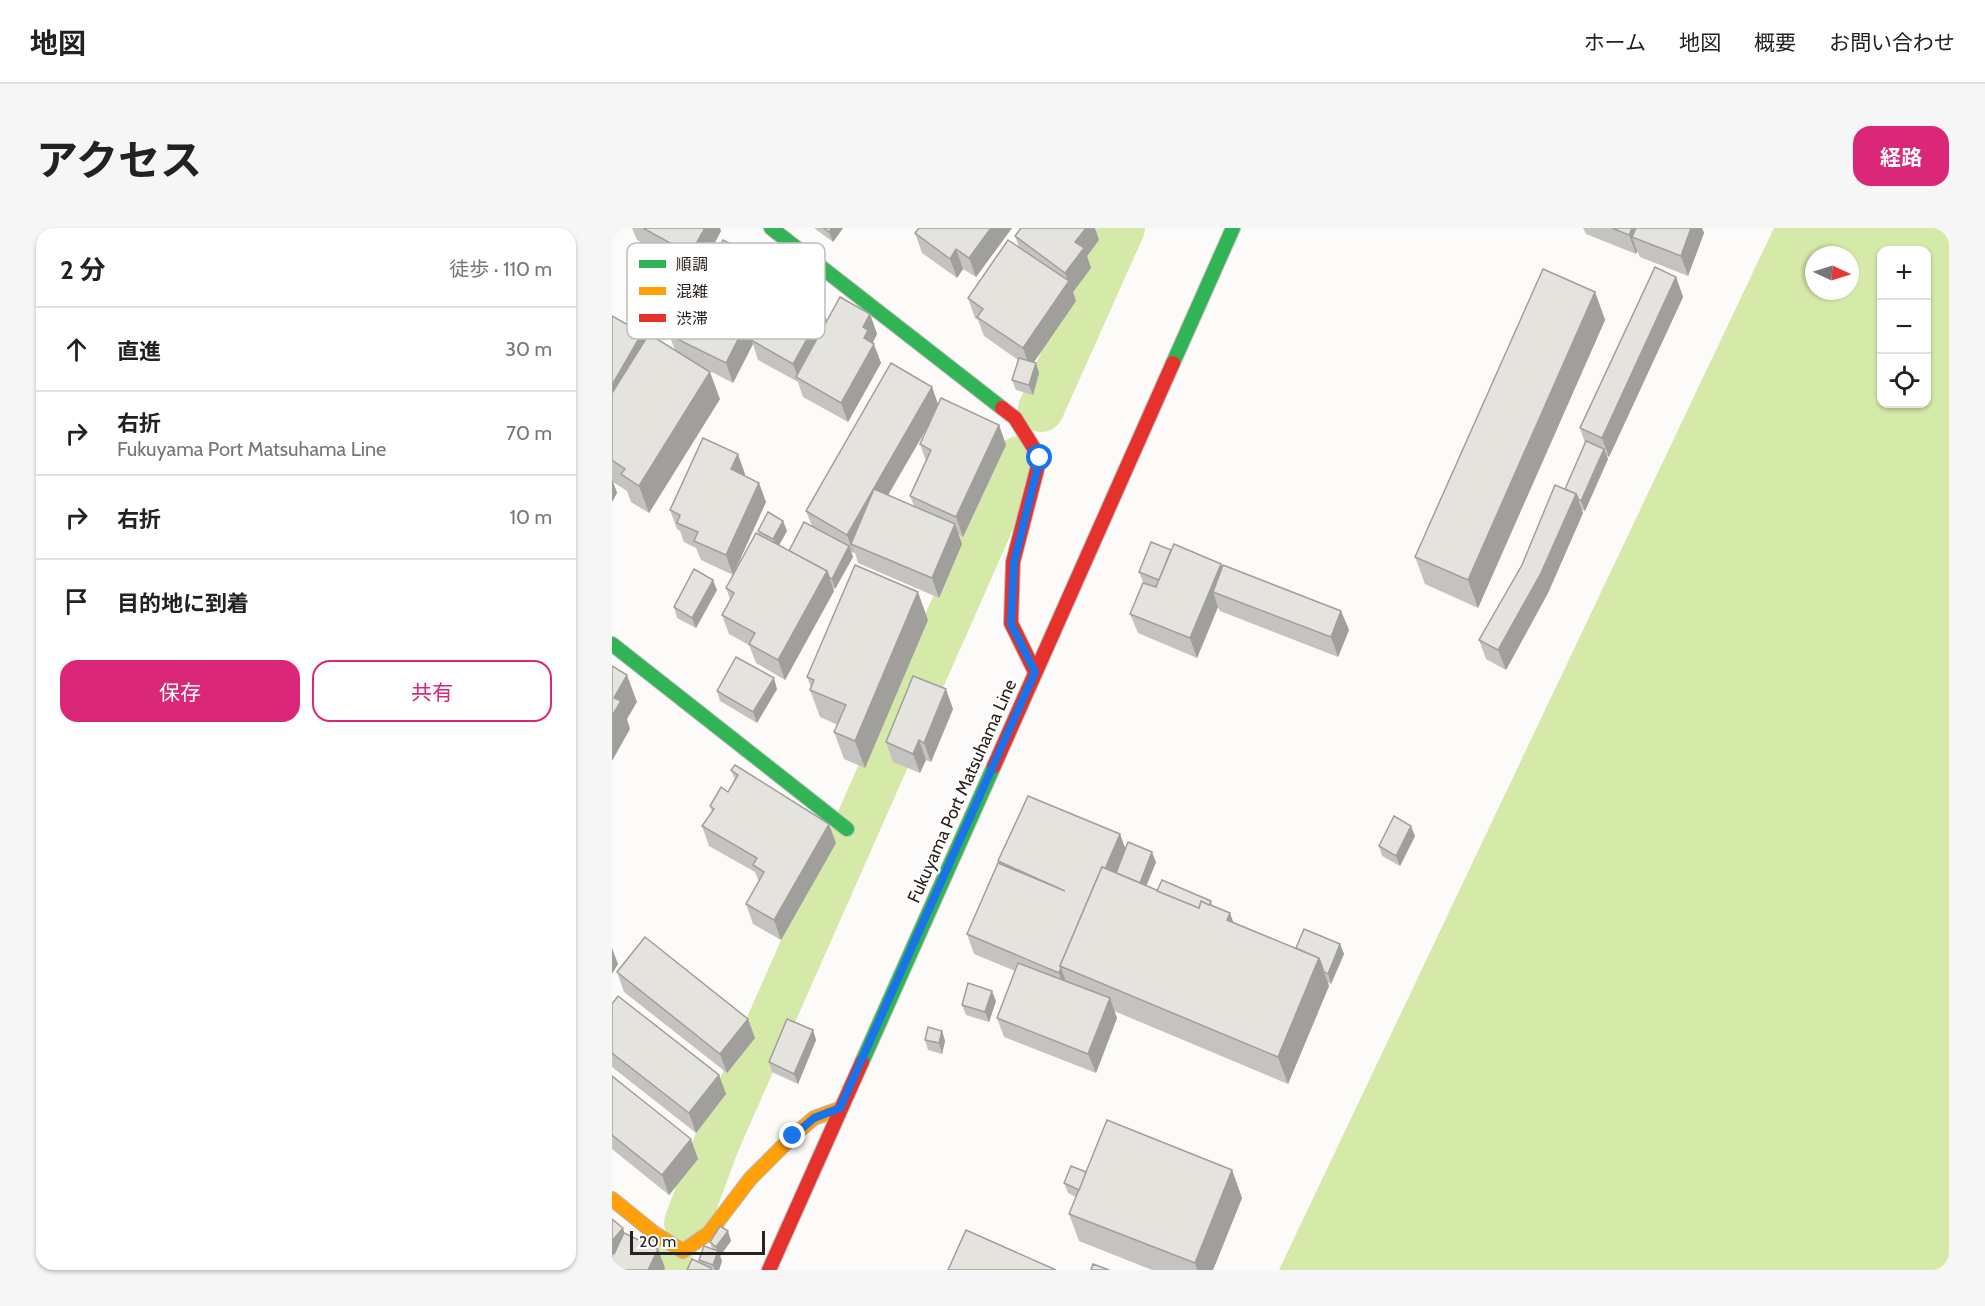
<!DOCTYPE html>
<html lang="ja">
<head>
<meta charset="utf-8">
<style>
	body { margin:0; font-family:Cabin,"Noto Sans JP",sans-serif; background:#f6f6f6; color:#222 }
	.controls { position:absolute; right:18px; top:18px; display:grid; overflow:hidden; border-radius:12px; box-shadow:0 2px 4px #0004 }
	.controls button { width:54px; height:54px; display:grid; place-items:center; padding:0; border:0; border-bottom:2px solid #e0e0e0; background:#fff; color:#222; font:30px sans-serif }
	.compass { position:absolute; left:1193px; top:18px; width:54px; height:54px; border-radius:50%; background:#fff; box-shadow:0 2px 4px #0004; rotate:94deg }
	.scale { position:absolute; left:18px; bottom:15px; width:135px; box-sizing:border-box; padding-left:6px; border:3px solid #2a221c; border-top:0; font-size:16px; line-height:21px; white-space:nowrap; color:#2a221c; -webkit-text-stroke:4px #fff; paint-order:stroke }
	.stop { position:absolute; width:18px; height:18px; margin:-14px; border:4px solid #1a73e8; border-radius:50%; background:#fff }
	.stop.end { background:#1a73e8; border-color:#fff; box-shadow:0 2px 6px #0008 }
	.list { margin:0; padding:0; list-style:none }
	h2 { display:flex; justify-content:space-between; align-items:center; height:78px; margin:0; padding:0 24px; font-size:26px }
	h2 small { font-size:20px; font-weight:400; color:#767676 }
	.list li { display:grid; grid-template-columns:39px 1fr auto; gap:18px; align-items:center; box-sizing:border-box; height:84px; padding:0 24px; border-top:2px solid #e0e0e0 }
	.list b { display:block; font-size:22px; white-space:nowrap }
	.list p { margin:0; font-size:20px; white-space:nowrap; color:#767676 }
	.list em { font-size:20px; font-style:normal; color:#767676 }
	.actions { display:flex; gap:12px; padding:18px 24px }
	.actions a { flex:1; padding:14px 0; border:2px solid #db2777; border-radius:18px; text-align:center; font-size:21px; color:#db2777 }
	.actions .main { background:#db2777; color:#fff }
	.icon { flex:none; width:33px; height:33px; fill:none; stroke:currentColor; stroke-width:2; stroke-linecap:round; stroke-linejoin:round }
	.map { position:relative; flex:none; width:1337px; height:1042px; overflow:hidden; border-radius:18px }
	header { display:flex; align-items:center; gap:36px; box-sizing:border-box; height:84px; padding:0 30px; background:#fff; border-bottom:2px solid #e0e0e0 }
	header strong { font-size:28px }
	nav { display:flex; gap:33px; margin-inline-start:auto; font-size:21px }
	.intro { display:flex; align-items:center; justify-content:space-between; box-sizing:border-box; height:144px; padding:0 36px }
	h1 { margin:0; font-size:42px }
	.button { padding:15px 27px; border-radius:18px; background:#db2777; color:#fff; font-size:21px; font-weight:700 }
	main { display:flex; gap:36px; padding:0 36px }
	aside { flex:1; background:#fff; border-radius:18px; box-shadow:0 2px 4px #0004 }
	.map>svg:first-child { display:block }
	.water { fill:#d5e9a8; fill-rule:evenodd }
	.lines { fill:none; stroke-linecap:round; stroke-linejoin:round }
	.canal { stroke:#d5e9a8; stroke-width:46 }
	.fast-casing { stroke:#bfbbb7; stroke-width:16 }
	.slow-casing { stroke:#bfbbb7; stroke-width:16 }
	.jam-casing { stroke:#bfbbb7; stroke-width:16 }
	.fast { stroke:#30b455; stroke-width:14 }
	.slow { stroke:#ff9f0a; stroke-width:14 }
	.jam { stroke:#e5322d; stroke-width:14 }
	.wall { fill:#c5c3bf; fill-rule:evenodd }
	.shaded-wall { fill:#a09f9b }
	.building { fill:#e5e3de; stroke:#a09f9b; stroke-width:1.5 }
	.route { stroke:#1a73e8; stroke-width:8 }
	.labels { text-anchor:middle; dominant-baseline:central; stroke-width:5; stroke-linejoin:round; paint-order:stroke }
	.street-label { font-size:18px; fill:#2a221c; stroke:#fff }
	.key { fill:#fff; stroke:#bfbdbb; stroke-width:1.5 }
	.key-label { font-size:16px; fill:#2a221c }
</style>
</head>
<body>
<header>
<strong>地図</strong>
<nav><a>ホーム</a><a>地図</a><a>概要</a><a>お問い合わせ</a></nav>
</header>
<div class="intro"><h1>アクセス</h1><a class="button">経路</a></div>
<main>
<aside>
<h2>2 分<small>徒歩 · 110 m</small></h2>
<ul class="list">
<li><svg class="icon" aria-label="ahead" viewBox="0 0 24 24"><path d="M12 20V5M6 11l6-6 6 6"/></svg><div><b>直進</b></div><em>30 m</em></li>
<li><svg class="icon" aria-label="right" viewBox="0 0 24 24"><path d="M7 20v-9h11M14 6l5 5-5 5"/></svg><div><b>右折</b><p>Fukuyama Port Matsuhama Line</p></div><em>70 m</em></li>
<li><svg class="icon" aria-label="right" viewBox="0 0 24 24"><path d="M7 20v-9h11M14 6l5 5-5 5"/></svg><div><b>右折</b></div><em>10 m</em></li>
<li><svg class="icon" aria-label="arrive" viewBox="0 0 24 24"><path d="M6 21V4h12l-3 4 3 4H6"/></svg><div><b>目的地に到着</b></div></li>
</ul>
<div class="actions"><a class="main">保存</a><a>共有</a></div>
</aside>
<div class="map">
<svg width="1337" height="1042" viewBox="0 0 1337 1042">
	<rect width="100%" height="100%" fill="#fdfbf9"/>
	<path class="water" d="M 1162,0 L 1337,0 L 1337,1042 L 667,1042 ZM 1270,22 L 1314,22 L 1314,176 L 1270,176 ZM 1202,27 L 1238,27 L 1238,63 L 1202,63 Z"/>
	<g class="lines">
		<g class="canal">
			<path d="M 429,181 L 510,0"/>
			<path d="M 75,995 L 105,914 L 407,231"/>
			<path d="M 57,1042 L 59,1038"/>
		</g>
		<g class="fast-casing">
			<g id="fast">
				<path d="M 159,0 L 390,180"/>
				<path d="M 561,135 L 621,0"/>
				<path d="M 0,416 L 235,601"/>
				<path d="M 250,834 L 382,538"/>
			</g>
		</g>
		<g class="slow-casing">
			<path id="slow" d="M 0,971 L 42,1005 L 71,1023 L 97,1005 L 138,951 L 181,908 L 202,890 L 227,881"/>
		</g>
		<g class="jam-casing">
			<g id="jam">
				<path d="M 390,180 L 403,190 L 428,230 L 401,334 L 399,395 L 423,444"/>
				<path d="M 382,538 L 561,135"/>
				<path d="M 157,1042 L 250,834"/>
			</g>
		</g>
		<use href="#fast" class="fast"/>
		<use href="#slow" class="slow"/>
		<use href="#jam" class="jam"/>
	</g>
	<g class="wall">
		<path d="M 20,0 L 108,0 L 109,3 L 86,46 L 25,12 Z"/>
		<path d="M 202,0 L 231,0 L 221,14 Z"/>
		<path d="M 307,0 L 400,0 L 364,49 L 351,41 L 345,50 L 310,25 L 303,5 Z"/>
		<path d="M 971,0 L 1090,0 L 1092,5 L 1076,48 L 1028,29 L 1025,23 L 1024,26 L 974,6 Z"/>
		<path d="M 403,8 L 487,12 L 475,28 L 479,40 L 461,64 L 464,73 L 422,134 L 427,145 L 421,167 L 404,162 L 400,152 L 406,132 L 372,108 L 366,92 L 363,90 L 356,70 L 407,19 Z"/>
		<path d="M 97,39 L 170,59 L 211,82 L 215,93 L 258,86 L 265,106 L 261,114 L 269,135 L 236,194 L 191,169 L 186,154 L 146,132 L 141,116 L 121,155 L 90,139 L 108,171 L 37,285 L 19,274 L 15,263 L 1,254 L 5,265 L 0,274 L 0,88 L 30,105 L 33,113 L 63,122 L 57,107 L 83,83 L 100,48 Z"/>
		<path d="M 1064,49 L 1071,69 L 997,229 L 995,228 L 996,231 L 973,283 L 970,282 L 971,285 L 936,365 L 894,442 L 874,431 L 867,412 L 910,337 L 953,261 L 973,215 L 968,200 Z"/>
		<path d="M 983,64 L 993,92 L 866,380 L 813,356 L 803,329 Z"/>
		<path d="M 320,159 L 326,177 L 387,197 L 394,217 L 351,309 L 347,307 L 350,316 L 327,370 L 246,335 L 243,325 L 239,324 L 241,329 L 223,361 L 221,359 L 222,363 L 173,452 L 144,435 L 137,417 L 117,406 L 110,387 L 118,371 L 114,360 L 147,307 L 146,303 L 171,293 L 175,303 L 167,317 L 177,323 L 200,298 L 194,283 ZM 319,193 L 308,216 L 314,233 L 298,268 L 302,278 L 276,267 Z"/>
		<path d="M 133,246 L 132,248 L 154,274 L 121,347 L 89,332 L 84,320 L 72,314 L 68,303 L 65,301 L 58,282 Z"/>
		<path d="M 559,322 L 609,336 L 610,340 L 729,383 L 737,402 L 726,429 L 608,383 L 606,379 L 585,430 L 526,405 L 518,386 L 534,356 L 531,354 L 527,344 Z"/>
		<path d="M 105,362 L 84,400 L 65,390 L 62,379 Z"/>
		<path d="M 316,392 L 253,540 L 232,531 L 222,504 L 226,497 L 208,489 L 198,462 L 199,459 L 195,449 Z"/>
		<path d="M 165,461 L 145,495 L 108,473 L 105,463 Z"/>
		<path d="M 341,481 L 319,534 L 314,532 L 308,545 L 281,534 L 274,514 Z"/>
		<path d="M 119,542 L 224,615 L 169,712 L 141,696 L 134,676 L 147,654 L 143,644 L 97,618 L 90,598 L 100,584 L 98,578 L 116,564 L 123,552 Z"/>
		<path d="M 508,606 L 513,622 L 544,634 L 534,658 L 545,663 L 599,673 L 601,678 L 621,695 L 684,720 L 728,716 L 732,726 L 719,756 L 716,754 L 717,758 L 676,856 L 502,783 L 505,790 L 484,845 L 392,809 L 385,790 L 403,743 L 362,726 L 355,706 L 387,636 L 386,633 Z"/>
		<path d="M 803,608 L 788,638 L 770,628 L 767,618 Z"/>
		<path d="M 5,744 L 143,810 L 115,845 L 12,764 Z"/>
		<path d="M 384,773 L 377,794 L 354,787 L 350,777 Z"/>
		<path d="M 0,776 L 107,847 L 114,866 L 84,905 L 0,839 Z"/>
		<path d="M 201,802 L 204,812 L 186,856 L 160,844 L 157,834 Z"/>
		<path d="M 330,803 L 333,813 L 330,826 L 316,822 L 313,812 Z"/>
		<path d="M 0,848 L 86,931 L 57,967 L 0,921 Z"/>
		<path d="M 620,942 L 630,970 L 601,1042 L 540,1042 L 467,1013 L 457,986 L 464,969 L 456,965 L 452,955 L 474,944 Z"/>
		<path d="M 119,1013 L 108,1028 L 110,1033 L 107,1042 L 75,1042 L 88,1035 L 87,1032 L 100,1021 L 98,1014 Z"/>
	</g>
	<g class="shaded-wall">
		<path d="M 93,0 L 108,0 L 109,3 L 86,46 L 78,26 Z"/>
		<path d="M 220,0 L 231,0 L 221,14 L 217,4 Z"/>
		<path d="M 379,0 L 400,0 L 364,49 L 357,30 Z"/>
		<path d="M 474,0 L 483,0 L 487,12 L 475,28 L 479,40 L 461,64 L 464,73 L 418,140 L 411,120 L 456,54 L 453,45 L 463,14 Z"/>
		<path d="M 1020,0 L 1035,0 L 1020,9 L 1025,23 L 1024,26 L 1017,7 Z"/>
		<path d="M 1079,0 L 1090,0 L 1092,5 L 1076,48 L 1069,28 Z"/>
		<path d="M 344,21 L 351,41 L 345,50 L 338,31 Z"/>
		<path d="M 163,39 L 170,59 L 139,112 L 141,116 L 121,155 L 114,135 Z"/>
		<path d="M 1064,49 L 1071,69 L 997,229 L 990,210 Z"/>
		<path d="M 983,64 L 993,92 L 866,380 L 856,352 Z"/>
		<path d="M 211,82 L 218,101 L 186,150 L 181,136 Z"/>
		<path d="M 258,86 L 265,106 L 261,114 L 269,135 L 236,194 L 229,175 L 251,99 Z"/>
		<path d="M 30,105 L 37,124 L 0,188 L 0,157 Z"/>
		<path d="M 424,135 L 427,145 L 421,167 L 417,157 Z"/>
		<path d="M 98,144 L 108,171 L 37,285 L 27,258 Z"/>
		<path d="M 320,159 L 327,179 L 246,319 L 239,316 L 242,326 L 235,307 Z"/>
		<path d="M 387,197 L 394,217 L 351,309 L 344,289 Z"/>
		<path d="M 992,221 L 996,231 L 973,283 L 969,273 Z"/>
		<path d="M 126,226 L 133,246 L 126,261 L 119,241 Z"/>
		<path d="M 0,251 L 5,265 L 0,274 Z"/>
		<path d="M 147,255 L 154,274 L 121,347 L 114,327 Z"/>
		<path d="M 964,266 L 971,285 L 936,365 L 894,442 L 886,422 Z"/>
		<path d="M 171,293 L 175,303 L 165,321 L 161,311 Z"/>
		<path d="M 343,296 L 350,316 L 327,370 L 320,350 Z"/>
		<path d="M 237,318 L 241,329 L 223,361 L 220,351 Z"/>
		<path d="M 609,336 L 616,355 L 601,364 L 606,379 L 585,430 L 578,410 Z"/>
		<path d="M 215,343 L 222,363 L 173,452 L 166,432 Z"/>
		<path d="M 101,352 L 105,362 L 84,400 L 80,390 Z"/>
		<path d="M 306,364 L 316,392 L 253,540 L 243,513 Z"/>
		<path d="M 729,383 L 737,402 L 726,429 L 719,409 Z"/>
		<path d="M 15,447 L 25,474 L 15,491 L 18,501 L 0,533 L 0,488 L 2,470 Z"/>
		<path d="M 162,450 L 165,461 L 145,495 L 141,484 Z"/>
		<path d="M 334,461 L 341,481 L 319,534 L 312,515 Z"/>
		<path d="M 307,512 L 314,532 L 308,545 L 301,526 Z"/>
		<path d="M 217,596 L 224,615 L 169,712 L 162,692 Z"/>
		<path d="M 799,598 L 803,608 L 788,638 L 784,628 Z"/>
		<path d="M 508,606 L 515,625 L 502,657 L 480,673 Z"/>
		<path d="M 540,624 L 544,634 L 527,676 L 523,666 Z"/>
		<path d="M 618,685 L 628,713 L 615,692 Z"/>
		<path d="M 728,716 L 732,726 L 719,756 L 716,746 Z"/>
		<path d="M 0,720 L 6,736 L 0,746 Z"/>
		<path d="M 707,730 L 717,758 L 676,856 L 666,829 Z"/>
		<path d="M 449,740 L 456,759 L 454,765 L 447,745 Z"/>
		<path d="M 380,763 L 384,773 L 377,794 L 373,784 Z"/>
		<path d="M 498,770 L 505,790 L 484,845 L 476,826 Z"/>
		<path d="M 136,791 L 143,810 L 115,845 L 108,826 Z"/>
		<path d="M 201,802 L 204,812 L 186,856 L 182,846 Z"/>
		<path d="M 330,803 L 333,813 L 330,826 L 327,815 Z"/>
		<path d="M 107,847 L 114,866 L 84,905 L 77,885 Z"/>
		<path d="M 79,911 L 86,931 L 57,967 L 50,947 Z"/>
		<path d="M 620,942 L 630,970 L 601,1042 L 585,1042 L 583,1035 Z"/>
		<path d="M 11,1000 L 14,1010 L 0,1040 L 0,1013 Z"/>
		<path d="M 116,1003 L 119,1013 L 108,1028 L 110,1033 L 107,1042 L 103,1042 L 101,1037 L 106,1023 L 104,1019 Z"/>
		<path d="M 46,1021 L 53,1040 L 52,1042 L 36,1042 Z"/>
	</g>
	<g class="building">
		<path d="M 31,0 L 93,0 L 78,26 Z"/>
		<path d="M 212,0 L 220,0 L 217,4 Z"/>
		<path d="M 307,0 L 379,0 L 357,30 L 344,21 L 338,31 L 303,5 Z"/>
		<path d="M 409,0 L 474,0 L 463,14 L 472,20 L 453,45 L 403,8 Z"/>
		<path d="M 1000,0 L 1020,0 L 1017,7 Z"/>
		<path d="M 1024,0 L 1079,0 L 1069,28 L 1020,9 Z"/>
		<path d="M 111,12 L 163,39 L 114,135 L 57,107 L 73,78 L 83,83 L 104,42 L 97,39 Z"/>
		<path d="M 396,12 L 457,53 L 411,120 L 365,89 L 371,81 L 356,70 Z"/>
		<path d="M 1043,39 L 1064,49 L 990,210 L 968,200 Z"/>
		<path d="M 931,41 L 983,64 L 856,352 L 803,329 Z"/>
		<path d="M 169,59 L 211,82 L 181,136 L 139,112 Z"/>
		<path d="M 228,69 L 258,86 L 251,99 L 256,102 L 252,110 L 262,116 L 229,175 L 184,149 Z"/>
		<path d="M 0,88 L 30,105 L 0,157 Z"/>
		<path d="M 37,106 L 98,144 L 27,258 L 9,246 L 13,241 L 0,232 L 0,165 Z"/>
		<path d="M 407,130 L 424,135 L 417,157 L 400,152 Z"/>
		<path d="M 279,135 L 320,159 L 235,307 L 194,283 Z"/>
		<path d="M 329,170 L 387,197 L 344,289 L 298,268 L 319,222 L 308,216 Z"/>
		<path d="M 91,210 L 126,226 L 119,241 L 147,255 L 114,327 L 82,313 L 86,304 L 65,295 L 68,287 L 58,282 Z"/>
		<path d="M 974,213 L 992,221 L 969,273 L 967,272 L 964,266 L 953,261 Z"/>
		<path d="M 943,257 L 964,266 L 929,345 L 886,422 L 867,412 L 910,337 Z"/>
		<path d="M 262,261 L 343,296 L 320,350 L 239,316 Z"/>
		<path d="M 156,284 L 171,293 L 161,311 L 146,303 Z"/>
		<path d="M 192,294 L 237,318 L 220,351 L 217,349 L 215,343 L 177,323 Z"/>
		<path d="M 144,305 L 215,343 L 166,432 L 137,416 L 143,405 L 110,387 L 122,365 L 114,360 Z"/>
		<path d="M 539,314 L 559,322 L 547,352 L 527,344 Z"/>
		<path d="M 562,316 L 609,336 L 578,410 L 518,386 L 531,355 L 544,359 Z"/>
		<path d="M 243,337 L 306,364 L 243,513 L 222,504 L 234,477 L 198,462 L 202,452 L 195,449 Z"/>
		<path d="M 611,337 L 729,383 L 719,409 L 601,364 Z"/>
		<path d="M 82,341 L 101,352 L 80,390 L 62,379 Z"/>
		<path d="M 124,429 L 162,450 L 141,484 L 105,463 Z"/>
		<path d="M 0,438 L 15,447 L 2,470 L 9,473 L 0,488 Z"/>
		<path d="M 301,448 L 334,461 L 312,515 L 307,512 L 301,526 L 274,514 Z"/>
		<path d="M 123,537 L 217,596 L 162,692 L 134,676 L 152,644 L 141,637 L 145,630 L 90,598 L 102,581 L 98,578 L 109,559 L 116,564 L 126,547 L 119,542 Z"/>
		<path d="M 416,568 L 508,606 L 493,641 L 490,639 L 448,738 L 449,740 L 447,745 L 355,706 L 386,635 L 453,663 L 386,633 Z"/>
		<path d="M 782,588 L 799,598 L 784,628 L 767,618 Z"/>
		<path d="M 516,614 L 540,624 L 528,655 L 504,645 Z"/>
		<path d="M 490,639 L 587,680 L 589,673 L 618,685 L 615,692 L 707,730 L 666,829 L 448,738 Z"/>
		<path d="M 550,652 L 599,673 L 597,677 L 589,673 L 587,680 L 545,663 Z"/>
		<path d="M 692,701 L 728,716 L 716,746 L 712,744 L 707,730 L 684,720 Z"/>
		<path d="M 33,709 L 136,791 L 108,826 L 5,744 Z"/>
		<path d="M 406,735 L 498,770 L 476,826 L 385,790 Z"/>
		<path d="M 356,755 L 380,763 L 373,784 L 350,777 Z"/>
		<path d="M 6,768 L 107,847 L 77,885 L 0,825 L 0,776 Z"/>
		<path d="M 175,791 L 201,802 L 182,846 L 157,834 Z"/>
		<path d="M 316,799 L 330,803 L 327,815 L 313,812 Z"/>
		<path d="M 0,848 L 79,911 L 50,947 L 0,907 Z"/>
		<path d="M 495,892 L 620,942 L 583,1035 L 457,986 Z"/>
		<path d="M 459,938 L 474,944 L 467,962 L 452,955 Z"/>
		<path d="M 0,991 L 11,1000 L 0,1013 Z"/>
		<path d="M 108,998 L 116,1003 L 104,1019 L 98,1014 Z"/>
		<path d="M 354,1002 L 444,1042 L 336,1042 Z"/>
		<path d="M 12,1005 L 46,1021 L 36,1042 L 0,1042 L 0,1025 L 2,1026 Z"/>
		<path d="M 92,1018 L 106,1023 L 101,1037 L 87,1032 Z"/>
		<path d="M 80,1031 L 99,1040 L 99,1042 L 75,1042 Z"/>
		<path d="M 481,1036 L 497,1042 L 479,1042 Z"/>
	</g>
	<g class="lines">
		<path class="route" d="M 181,908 L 202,890 L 228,880 L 423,444 L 399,396 L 402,334 L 428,230"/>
	</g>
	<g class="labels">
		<g class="street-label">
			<text transform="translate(350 563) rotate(-66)">Fukuyama Port Matsuhama Line</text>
		</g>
	</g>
	<rect x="15" y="15" width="198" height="96" rx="9" class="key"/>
	<rect x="27" y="32" width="27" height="8" fill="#30b455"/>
	<rect x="27" y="59" width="27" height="8" fill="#ff9f0a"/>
	<rect x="27" y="86" width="27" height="8" fill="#e5322d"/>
	<g class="key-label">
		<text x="64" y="42">順調</text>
		<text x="64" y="69">混雑</text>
		<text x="64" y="96">渋滞</text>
	</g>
</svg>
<div class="controls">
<button>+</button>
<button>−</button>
<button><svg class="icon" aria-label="locate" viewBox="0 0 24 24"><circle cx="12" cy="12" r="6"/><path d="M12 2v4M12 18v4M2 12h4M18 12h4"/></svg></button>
</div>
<svg class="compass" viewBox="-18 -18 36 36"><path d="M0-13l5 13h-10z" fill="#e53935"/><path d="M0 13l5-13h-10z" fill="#767676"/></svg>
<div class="scale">20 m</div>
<div class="stop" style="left:428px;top:230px"></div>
<div class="stop end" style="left:181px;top:908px"></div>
</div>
</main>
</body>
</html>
